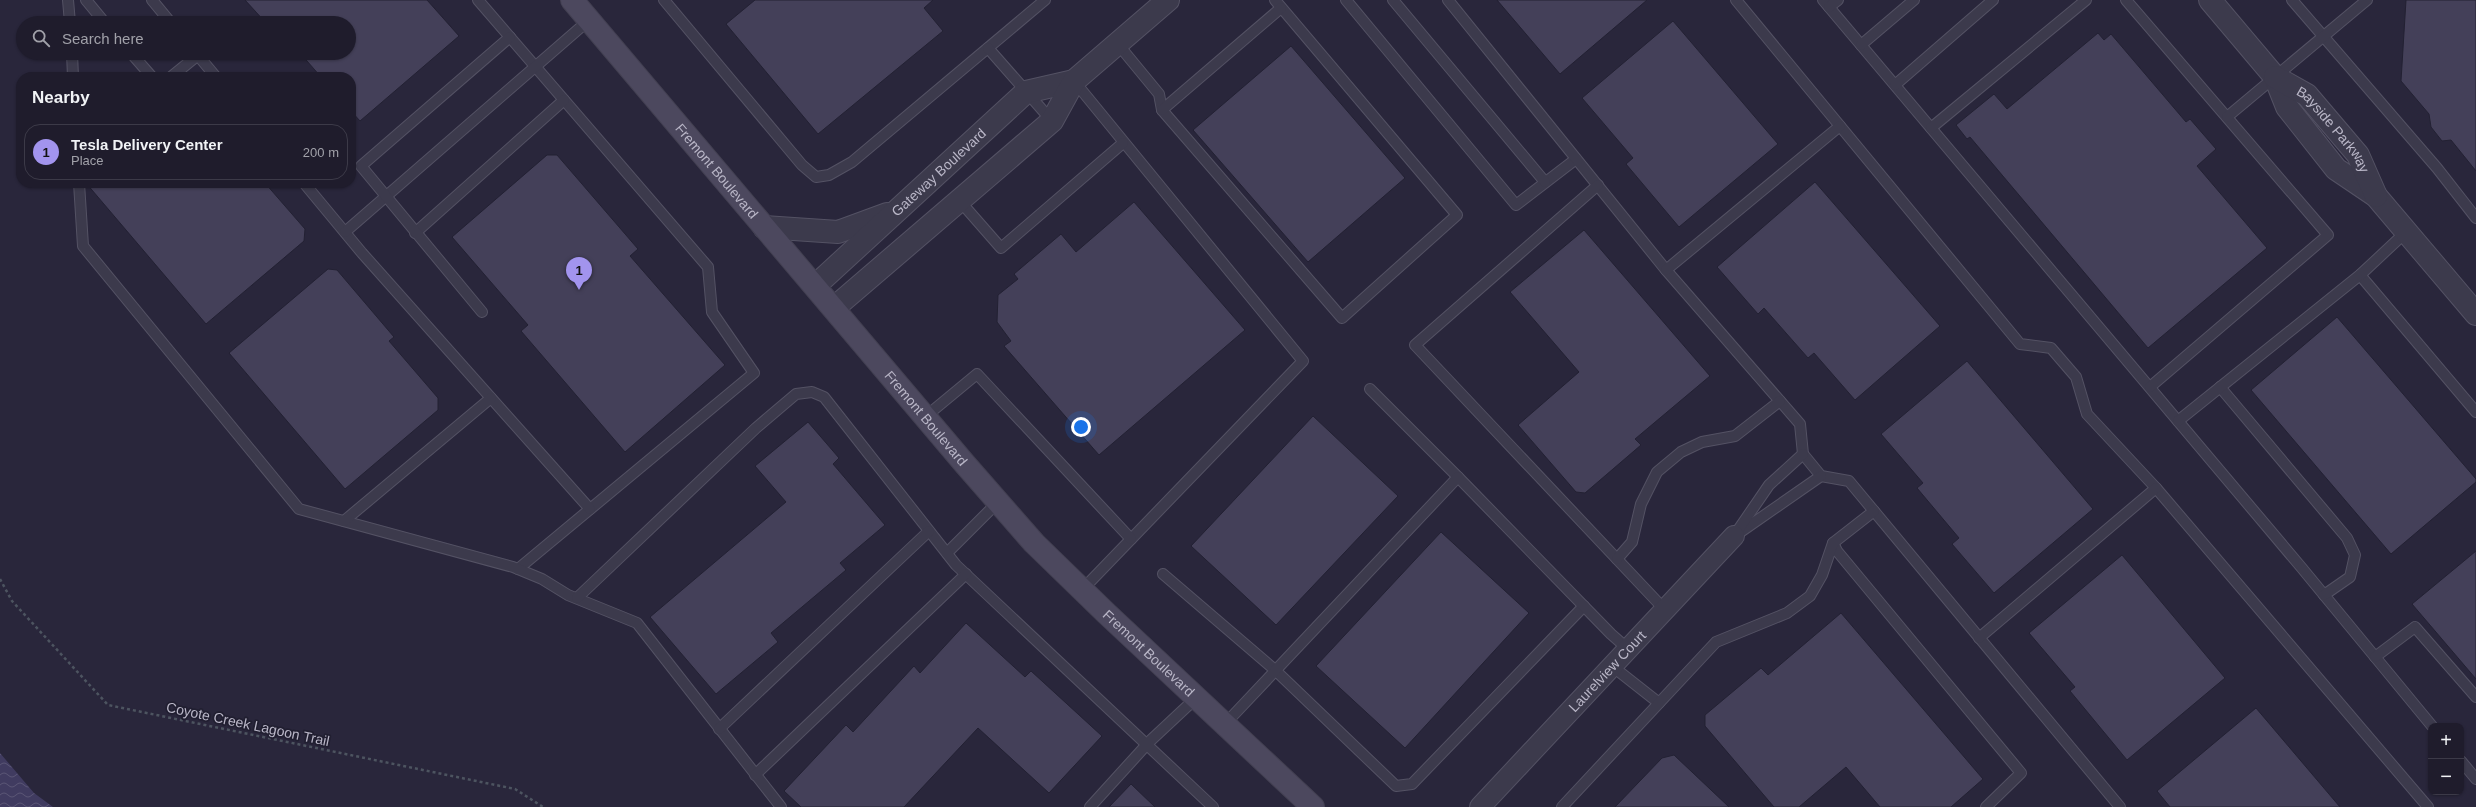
<!DOCTYPE html>
<html lang="en">
<head>
<meta charset="utf-8">
<style>
	body { margin:0; font-family:Arial,sans-serif; background:#2c2938; color:#f1f3f6 }
	.controls { position:absolute; right:12px; bottom:12px; display:grid; overflow:hidden; border-radius:8px; box-shadow:0 1px 3px #0004 }
	.controls button { width:36px; height:36px; display:grid; place-items:center; padding:0; border:0; border-bottom:1px solid #3c3a48; background:#1f1c2c; color:#f1f3f6; font:20px sans-serif }
	.you { position:absolute; left:1081px; top:427px; width:14px; height:14px; margin:-10px; border:3px solid #fff; border-radius:50%; background:#1a73e8; box-shadow:0 0 0 6px #1a73e833 }
	.badge { display:grid; place-items:center; width:26px; height:26px; border-radius:50%; background:#a294ee; color:#111; font-size:13px; font-weight:700 }
	.pin { position:absolute; translate:-50% -33px; filter:drop-shadow(0 1px 2px #0008) }
	.pin::after { content:''; position:absolute; top:21px; width:14px; height:12px; background:inherit; clip-path:polygon(0 0,100% 0,50% 100%) }
	.list { margin:0; padding:0; list-style:none }
	h2 { display:flex; justify-content:space-between; align-items:center; height:52px; margin:0; padding:0 16px; font-size:17px }
	h2 small { font-size:13px; font-weight:400; color:#a1a1a9 }
	.list li { display:grid; grid-template-columns:26px 1fr auto; gap:12px; align-items:center; box-sizing:border-box; height:56px; margin:0 8px 8px; padding:0 8px; border:1px solid #3c3a48; border-radius:16px }
	.list b { display:block; font-size:15px; white-space:nowrap }
	.list p { margin:0; font-size:13px; white-space:nowrap; color:#a1a1a9 }
	.list em { font-size:13px; font-style:normal; color:#a1a1a9 }
	.icon { flex:none; width:22px; height:22px; fill:none; stroke:currentColor; stroke-width:2; stroke-linecap:round; stroke-linejoin:round }
	.map { position:relative; flex:none; width:2476px; height:807px; overflow:hidden }
	.search { position:absolute; background:#1f1c2c; box-shadow:0 1px 3px #0004; left:16px; top:16px; width:340px; height:44px; display:flex; align-items:center; gap:10px; box-sizing:border-box; padding:0 14px; border-radius:22px; color:#a1a1a9; font-size:15px }
	.panel { position:absolute; background:#1f1c2c; box-shadow:0 1px 3px #0004; left:16px; top:72px; width:340px; height:116px; border-radius:16px }
	.map>svg:first-child { display:block }
	.water { fill:url(#water-waves) }
	.building { fill:#444059; stroke:#232133 }
	.lines { fill:none; stroke-linecap:round; stroke-linejoin:round }
	.service-casing { stroke:#545264; stroke-width:12 }
	.minor-casing { stroke:#545264; stroke-width:22 }
	.tertiary-casing { stroke:#545264; stroke-width:24 }
	.secondary-casing { stroke:#434052; stroke-width:24 }
	.path { stroke:#4d5460; stroke-width:2.5; stroke-dasharray:3 3; stroke-linecap:butt }
	.service { stroke:#3c3a4c; stroke-width:10 }
	.minor { stroke:#3c3a4c; stroke-width:20 }
	.tertiary { stroke:#3c3a4c; stroke-width:22 }
	.secondary { stroke:#4c485e; stroke-width:22 }
	.labels { text-anchor:middle; dominant-baseline:central; stroke-width:3.5; stroke-linejoin:round; paint-order:stroke }
	.street-label { font-size:14px; fill:#b9b6c7; stroke:#211f31 }
</style>
</head>
<body>
<div class="map">
<svg width="2476" height="807" viewBox="0 0 2476 807">
	<defs>
		<pattern id="water-waves" width="16" height="10" patternUnits="userSpaceOnUse"><rect width="16" height="10" fill="#403b60"/><path d="M0 5q4-4 8 0t8 0" fill="none" stroke="#5a5575"/></pattern>
	</defs>
	<rect width="100%" height="100%" fill="#29263b"/>
	<path class="water" d="M 0,753 L 34,793 L 53,807 L 0,807 Z"/>
	<g class="building">
		<path d="M 245,0 L 427,0 L 459,36 L 360,121 L 351,111 L 351,77 L 321,77 L 300,53 L 349,53 L 349,23 L 266,23 Z"/>
		<path d="M 755,0 L 933,0 L 924,8 L 943,31 L 818,134 L 726,24 Z"/>
		<path d="M 1497,0 L 1647,0 L 1560,74 Z"/>
		<path d="M 2406,0 L 2476,0 L 2476,171 L 2451,140 L 2442,141 L 2431,127 L 2429,114 L 2401,81 Z"/>
		<path d="M 1673,21 L 1778,144 L 1679,227 L 1626,164 L 1633,158 L 1582,98 Z"/>
		<path d="M 2098,33 L 2104,40 L 2111,34 L 2186,122 L 2190,119 L 2216,149 L 2197,166 L 2267,248 L 2148,348 L 1970,137 L 1967,139 L 1956,125 L 1994,94 L 2007,109 Z"/>
		<path d="M 1291,46 L 1405,178 L 1308,262 L 1193,130 Z"/>
		<path d="M 547,155 L 557,155 L 638,249 L 630,256 L 725,365 L 625,452 L 521,331 L 528,325 L 452,237 Z"/>
		<path d="M 1815,182 L 1940,326 L 1855,400 L 1814,353 L 1808,358 L 1764,308 L 1758,314 L 1717,267 Z"/>
		<path d="M 86,183 L 265,183 L 305,229 L 304,241 L 206,324 Z"/>
		<path d="M 1134,202 L 1245,330 L 1099,455 L 1004,346 L 1011,341 L 997,322 L 998,295 L 1018,279 L 1014,274 L 1061,234 L 1076,252 Z"/>
		<path d="M 1584,230 L 1710,376 L 1635,439 L 1641,445 L 1585,493 L 1576,492 L 1518,425 L 1579,372 L 1510,292 Z"/>
		<path d="M 328,269 L 337,270 L 394,337 L 389,341 L 438,398 L 438,410 L 345,489 L 229,353 Z"/>
		<path d="M 2337,317 L 2476,479 L 2476,482 L 2391,554 L 2251,390 Z"/>
		<path d="M 1967,361 L 2093,509 L 1994,593 L 1952,544 L 1959,538 L 1917,488 L 1923,483 L 1881,434 Z"/>
		<path d="M 1313,416 L 1398,496 L 1276,625 L 1191,546 Z"/>
		<path d="M 808,422 L 839,458 L 833,464 L 885,525 L 840,563 L 846,570 L 771,633 L 778,642 L 716,694 L 650,617 L 786,502 L 755,466 Z"/>
		<path d="M 1441,532 L 1529,613 L 1405,748 L 1316,666 Z"/>
		<path d="M 2476,551 L 2476,679 L 2412,604 Z"/>
		<path d="M 2122,555 L 2225,678 L 2127,760 L 2070,691 L 2075,687 L 2029,633 Z"/>
		<path d="M 1841,613 L 1983,779 L 1951,807 L 1880,807 L 1846,767 L 1799,807 L 1774,807 L 1705,726 L 1705,715 L 1761,668 L 1768,675 Z"/>
		<path d="M 966,623 L 1025,677 L 1031,671 L 1102,736 L 1049,793 L 978,728 L 904,807 L 801,807 L 784,791 L 846,725 L 853,732 L 914,666 L 920,673 Z"/>
		<path d="M 2256,708 L 2340,807 L 2170,807 L 2157,791 Z"/>
		<path d="M 1674,755 L 1729,807 L 1615,807 L 1662,758 Z"/>
		<path d="M 1131,784 L 1155,807 L 1109,807 Z"/>
	</g>
	<g class="lines">
		<g class="service-casing">
			<g id="service">
				<path d="M 68,0 L 70,23"/>
				<path d="M 86,0 L 105,23"/>
				<path d="M 152,0 L 171,23"/>
				<path d="M 478,0 L 708,267 L 712,312 L 754,373 L 518,569"/>
				<path d="M 664,0 L 802,165 L 816,177 L 829,175 L 852,162 L 1045,0"/>
				<path d="M 1346,0 L 1516,205 L 1576,159"/>
				<path d="M 1393,0 L 1545,182"/>
				<path d="M 1448,0 L 1666,270 L 1800,424 L 1803,454 L 1821,476 L 1849,481 L 2120,807"/>
				<path d="M 1736,0 L 2020,344 L 2051,348 L 2076,377 L 2087,414 L 2156,488 L 2428,807"/>
				<path d="M 1823,0 L 2301,567 L 2432,726"/>
				<path d="M 2126,0 L 2328,235 L 2150,387"/>
				<path d="M 2292,0 L 2437,168 L 2476,218"/>
				<path d="M 1829,7 L 1838,0"/>
				<path d="M 1117,43 L 1159,94 L 1162,110 L 1342,318 L 1457,215 L 1275,0"/>
				<path d="M 1861,45 L 1914,0"/>
				<path d="M 988,48 L 1052,121"/>
				<path d="M 72,53 L 73,77"/>
				<path d="M 131,53 L 152,77"/>
				<path d="M 196,53 L 216,77"/>
				<path d="M 171,77 L 198,55"/>
				<path d="M 1074,81 L 1303,361 L 1082,590"/>
				<path d="M 1895,85 L 1993,0"/>
				<path d="M 1162,110 L 1281,8"/>
				<path d="M 2227,117 L 2367,0"/>
				<path d="M 1931,128 L 2086,0"/>
				<path d="M 79,183 L 83,246 L 299,509 L 513,567 L 542,579 L 568,595 L 637,623 L 781,807"/>
				<path d="M 304,183 L 362,253 L 590,509"/>
				<path d="M 1598,185 L 1415,345 L 1665,610"/>
				<path d="M 959,200 L 1001,248 L 1123,143"/>
				<path d="M 345,232 L 589,20"/>
				<path d="M 415,233 L 564,100"/>
				<path d="M 1666,270 L 1840,126"/>
				<path d="M 2360,275 L 2476,412"/>
				<path d="M 482,312 L 361,166 L 510,37"/>
				<path d="M 2220,387 L 2347,538 L 2355,555 L 2350,577 L 2324,595"/>
				<path d="M 1370,389 L 1458,477"/>
				<path d="M 925,417 L 977,374 L 1131,539"/>
				<path d="M 2178,421 L 2360,275 L 2406,232"/>
				<path d="M 344,521 L 491,398"/>
				<path d="M 1739,533 L 1821,476"/>
				<path d="M 1734,536 L 1769,485 L 1803,454"/>
				<path d="M 1833,543 L 1837,551 L 2021,773 L 1986,807"/>
				<path d="M 947,553 L 998,502"/>
				<path d="M 1617,559 L 1632,542 L 1641,504 L 1657,472 L 1681,452 L 1702,442 L 1735,436 L 1780,401"/>
				<path d="M 1163,574 L 1275,670 L 1396,786 L 1412,784 L 1584,606"/>
				<path d="M 577,598 L 756,428 L 796,394 L 812,392 L 824,397 L 956,565 L 1213,807"/>
				<path d="M 1979,638 L 2156,488"/>
				<path d="M 2375,657 L 2415,627 L 2476,697"/>
				<path d="M 1612,666 L 1659,703"/>
				<path d="M 1225,724 L 1458,477 L 1611,634 L 1628,649"/>
				<path d="M 719,729 L 929,531"/>
				<path d="M 2461,761 L 2476,779"/>
				<path d="M 755,775 L 966,574"/>
				<path d="M 1090,807 L 1150,741 L 1196,698"/>
				<path d="M 1562,807 L 1716,642 L 1787,613 L 1810,596 L 1822,575 L 1833,543 L 1874,511"/>
			</g>
		</g>
		<g class="minor-casing">
			<g id="minor">
				<path id="s1" d="M 1480,807 L 1734,536"/>
			</g>
		</g>
		<g class="tertiary-casing">
			<g id="tertiary">
				<path d="M 2210,0 L 2275,77 L 2287,107 L 2336,169 L 2376,196 L 2476,314"/>
				<path id="s2" d="M 2275,77 L 2307,95 L 2358,155 L 2376,196"/>
				<path d="M 764,227 L 838,232 L 887,214"/>
				<path id="s3" d="M 815,286 L 1026,92 L 1074,81"/>
				<path d="M 834,308 L 1052,121 L 1074,81 L 1168,0"/>
			</g>
		</g>
		<g class="secondary-casing">
			<g id="secondary">
				<path id="s4" d="M 572,0 L 964,463 L 1034,543 L 1106,613 L 1313,807"/>
			</g>
		</g>
		<path class="path" d="M 0,579 L 12,601 L 108,705 L 515,789 L 543,807"/>
		<use href="#service" class="service"/>
		<use href="#minor" class="minor"/>
		<use href="#tertiary" class="tertiary"/>
		<use href="#secondary" class="secondary"/>
	</g>
	<g class="labels">
		<g class="street-label">
			<text stroke="none"><textPath href="#s2" startOffset="80">Bayside Parkway</textPath></text>
			<text stroke="none"><textPath href="#s4" startOffset="224">Fremont Boulevard</textPath></text>
			<text stroke="none"><textPath href="#s3" startOffset="168">Gateway Boulevard</textPath></text>
			<text stroke="none"><textPath href="#s4" startOffset="548">Fremont Boulevard</textPath></text>
			<text stroke="none"><textPath href="#s4" startOffset="872">Fremont Boulevard</textPath></text>
			<text stroke="none"><textPath href="#s1" startOffset="186">Laurelview Court</textPath></text>
			<text transform="translate(248 724) rotate(12)">Coyote Creek Lagoon Trail</text>
		</g>
	</g>
</svg>
<div class="controls">
<button>+</button>
<button>−</button>
</div>
<div class="you"></div>
<div class="pin badge" style="left:579px;top:290px">1</div>
<div class="search"><svg class="icon" aria-label="search" viewBox="0 0 24 24"><circle cx="10" cy="10" r="6"/><path d="M15 15l6 6"/></svg>Search here</div>
<section class="panel">
<h2>Nearby<small></small></h2>
<ul class="list">
<li><span class="badge">1</span><div><b>Tesla Delivery Center</b><p>Place</p></div><em>200 m</em></li>
</ul>
</section>
</div>
</body>
</html>
